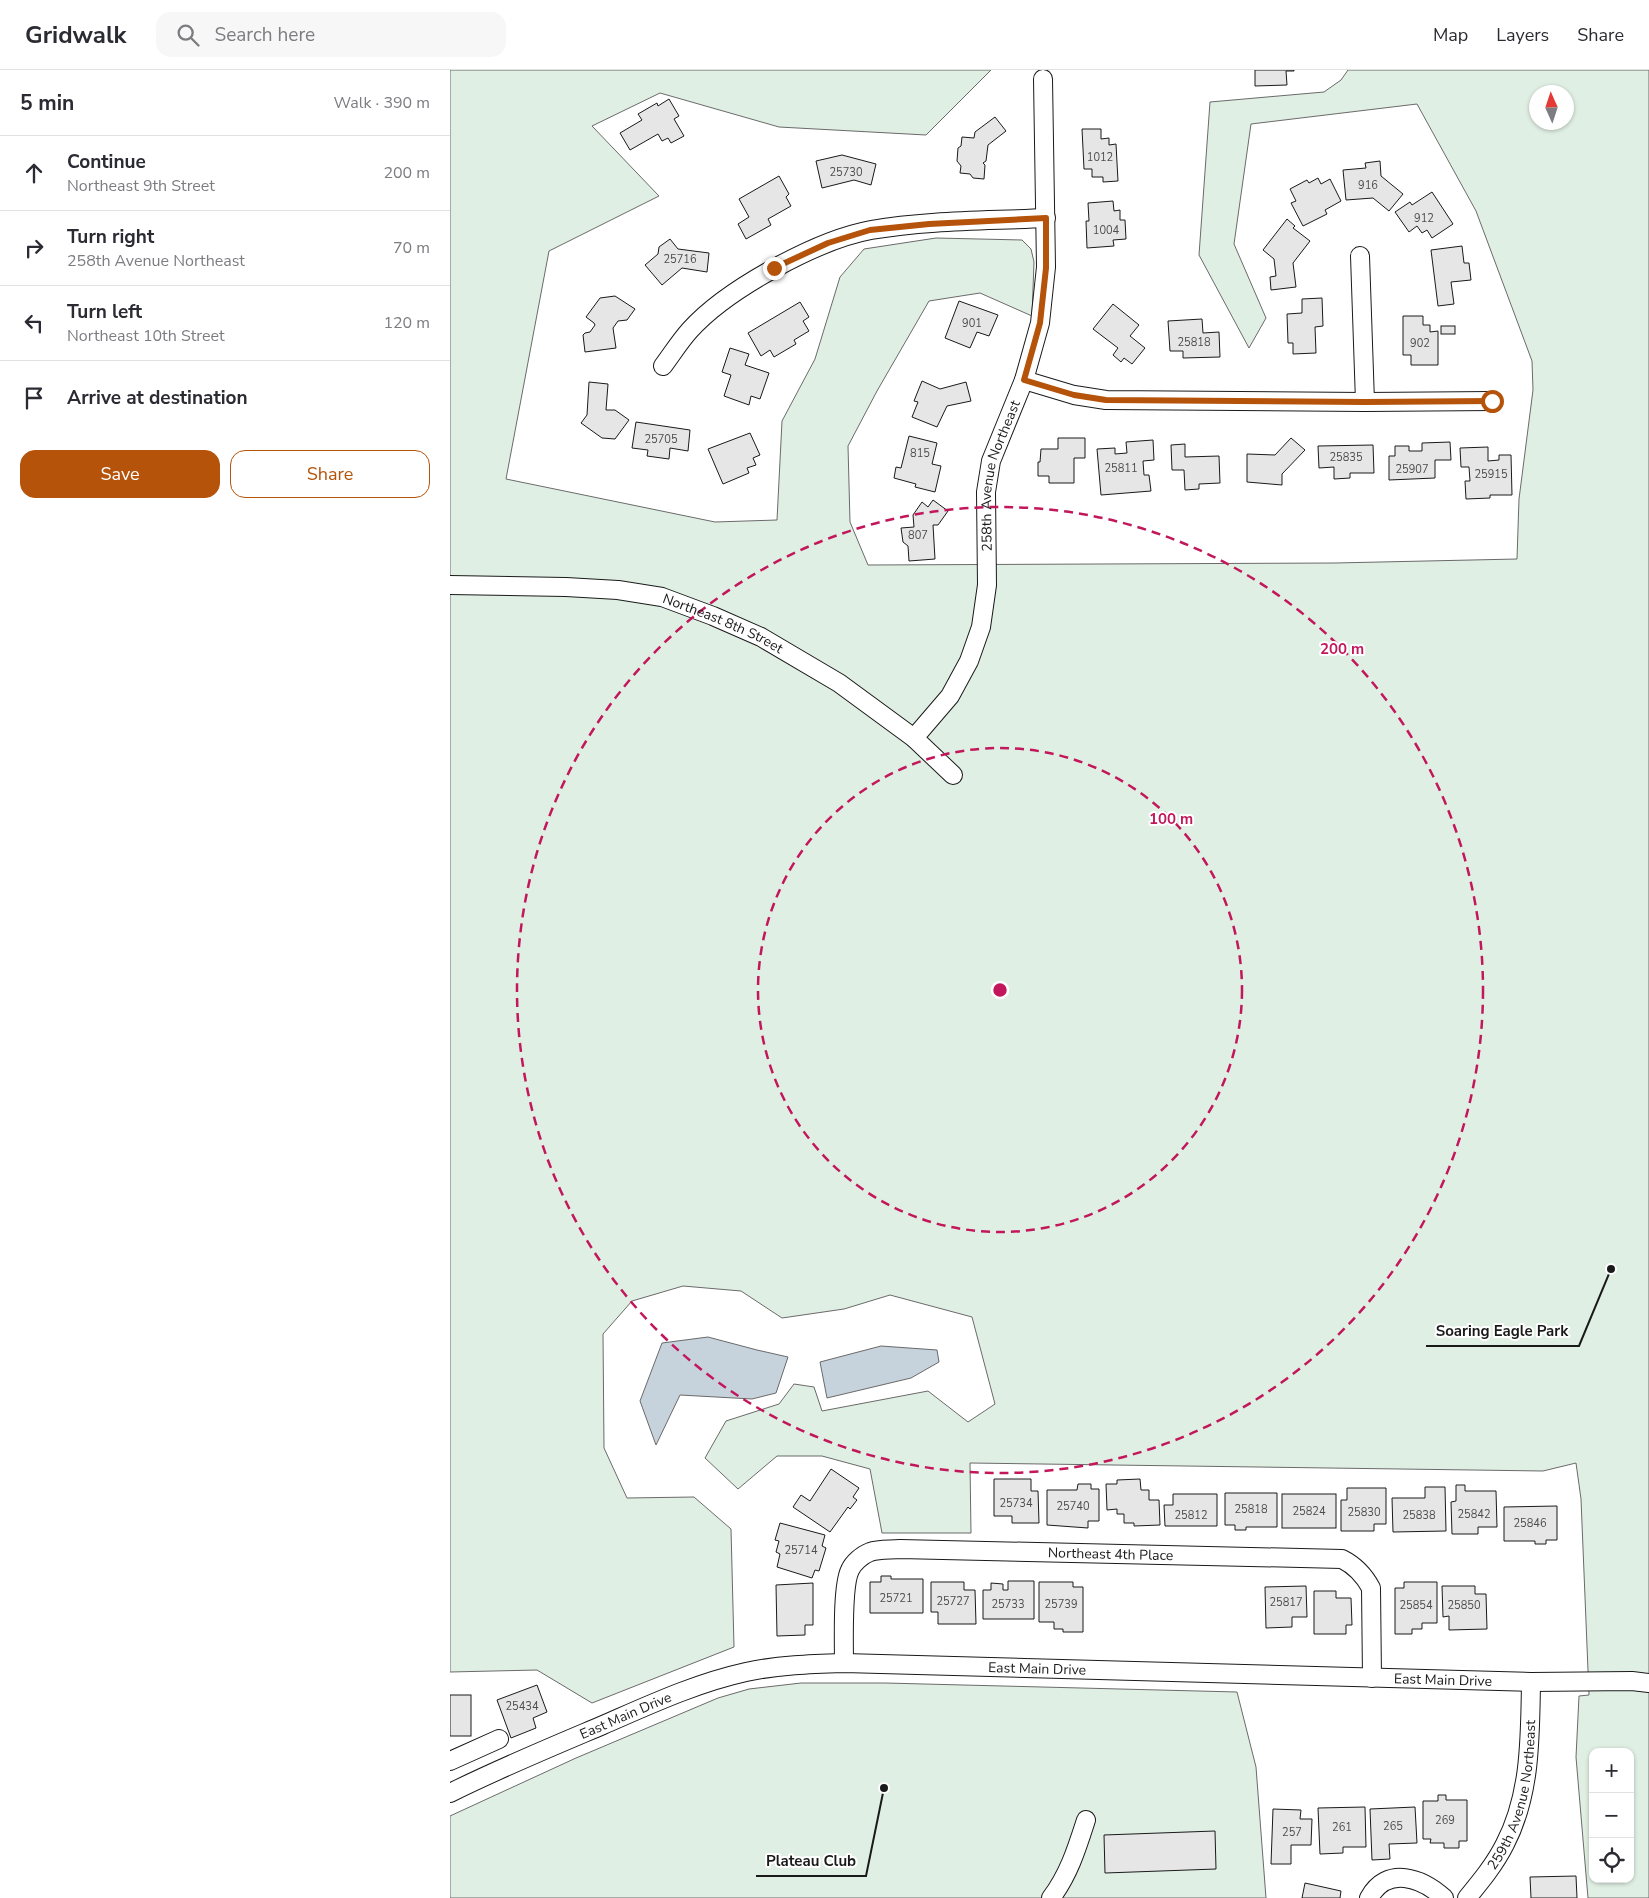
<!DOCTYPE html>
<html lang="en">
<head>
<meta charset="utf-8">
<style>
	body { margin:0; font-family:"Nunito Sans",sans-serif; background:#f7f7f7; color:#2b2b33 }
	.controls { position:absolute; right:15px; bottom:15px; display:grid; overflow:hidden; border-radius:10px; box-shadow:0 1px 4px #0004 }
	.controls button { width:45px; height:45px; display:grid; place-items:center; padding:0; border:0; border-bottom:1px solid #e1e1e2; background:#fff; color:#2b2b33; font:25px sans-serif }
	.compass { position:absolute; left:1079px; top:15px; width:45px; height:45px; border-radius:50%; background:#fff; box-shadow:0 1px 4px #0004; rotate:357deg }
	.stop { position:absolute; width:15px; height:15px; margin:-11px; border:4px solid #b45309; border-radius:50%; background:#fff }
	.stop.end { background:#b45309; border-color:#fff; box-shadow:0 1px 5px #0008 }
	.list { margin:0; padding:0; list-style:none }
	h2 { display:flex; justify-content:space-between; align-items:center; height:65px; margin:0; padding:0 20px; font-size:21px }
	h2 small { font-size:16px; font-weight:400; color:#7c7c81 }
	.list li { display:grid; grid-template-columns:32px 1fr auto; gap:15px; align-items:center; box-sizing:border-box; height:75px; padding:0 20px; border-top:1px solid #e1e1e2 }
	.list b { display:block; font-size:19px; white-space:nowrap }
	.list p { margin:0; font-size:16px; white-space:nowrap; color:#7c7c81 }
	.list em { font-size:16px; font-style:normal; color:#7c7c81 }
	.actions { display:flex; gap:10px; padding:15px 20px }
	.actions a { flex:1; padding:11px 0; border:1px solid #b45309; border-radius:15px; text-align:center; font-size:18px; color:#b45309 }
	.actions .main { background:#b45309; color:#fff }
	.icon { flex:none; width:28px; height:28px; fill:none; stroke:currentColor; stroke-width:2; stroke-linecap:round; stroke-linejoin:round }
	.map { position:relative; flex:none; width:1199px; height:1828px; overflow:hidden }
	header { display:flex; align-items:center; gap:30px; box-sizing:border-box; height:70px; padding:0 25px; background:#fff; border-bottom:1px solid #e1e1e2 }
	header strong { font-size:24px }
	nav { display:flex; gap:28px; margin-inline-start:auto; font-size:18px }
	.search { width:350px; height:45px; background:#f7f7f7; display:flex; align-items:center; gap:12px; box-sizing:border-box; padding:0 18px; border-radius:15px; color:#7c7c81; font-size:19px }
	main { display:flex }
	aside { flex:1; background:#fff }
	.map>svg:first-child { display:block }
	.green { fill:#e0efe3; stroke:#6a6a6a; fill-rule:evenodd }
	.water { fill:#c6d2dc; stroke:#6a6a6a }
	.building { fill:#e6e6e6; stroke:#1a1a1a }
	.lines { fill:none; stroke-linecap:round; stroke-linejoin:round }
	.minor-casing { stroke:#1a1a1a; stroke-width:20 }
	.minor { stroke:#fff; stroke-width:18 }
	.route { stroke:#b45309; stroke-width:6 }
	.ring { fill:none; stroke:#c2185b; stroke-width:2.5; stroke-dasharray:9 6 }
	.labels { text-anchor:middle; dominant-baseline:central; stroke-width:4; stroke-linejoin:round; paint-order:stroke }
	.number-label { font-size:11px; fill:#4d4d4d }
	.street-label { font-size:14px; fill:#1a1a1a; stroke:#fff }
	.centre { fill:#c2185b; stroke:#fff; stroke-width:2.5 }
	.ring-label { font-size:15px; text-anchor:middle; font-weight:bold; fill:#c2185b; stroke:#fff; stroke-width:4; stroke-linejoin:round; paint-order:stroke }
	.leader { fill:none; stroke:#1a1a1a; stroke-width:2 }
	.callout-dot { fill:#1a1a1a; stroke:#fff; stroke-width:2 }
	.callout-label { font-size:15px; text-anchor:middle; font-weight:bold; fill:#1a1a1a; stroke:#fff; stroke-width:4; stroke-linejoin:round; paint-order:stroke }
</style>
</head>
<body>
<header>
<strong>Gridwalk</strong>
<div class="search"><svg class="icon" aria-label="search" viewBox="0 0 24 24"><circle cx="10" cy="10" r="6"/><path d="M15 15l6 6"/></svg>Search here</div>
<nav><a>Map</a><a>Layers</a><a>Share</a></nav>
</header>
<main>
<aside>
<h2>5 min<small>Walk · 390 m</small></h2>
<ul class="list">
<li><svg class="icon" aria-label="ahead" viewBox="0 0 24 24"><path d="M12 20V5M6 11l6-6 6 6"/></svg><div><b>Continue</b><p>Northeast 9th Street</p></div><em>200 m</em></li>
<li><svg class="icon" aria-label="right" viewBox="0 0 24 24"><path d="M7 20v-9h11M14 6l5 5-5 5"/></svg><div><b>Turn right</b><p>258th Avenue Northeast</p></div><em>70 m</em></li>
<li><svg class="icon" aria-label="left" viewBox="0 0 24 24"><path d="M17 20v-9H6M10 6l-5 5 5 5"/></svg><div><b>Turn left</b><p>Northeast 10th Street</p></div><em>120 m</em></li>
<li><svg class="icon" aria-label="arrive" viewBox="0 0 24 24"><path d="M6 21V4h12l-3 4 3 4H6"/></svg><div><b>Arrive at destination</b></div></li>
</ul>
<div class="actions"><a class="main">Save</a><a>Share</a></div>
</aside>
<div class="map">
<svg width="1199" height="1828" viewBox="0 0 1199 1828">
	<rect width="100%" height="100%" fill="#fff"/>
	<g class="green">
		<path d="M 0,0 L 541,0 L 476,65 L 329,57 L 210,23 L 142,56 L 209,126 L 99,181 L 56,409 L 265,452 L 327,450 L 332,351 L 365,289 L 390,207 L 414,179 L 486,168 L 572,170 L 581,179 L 584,192 L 582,246 L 530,223 L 479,231 L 427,321 L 398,376 L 400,452 L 418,495 L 885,493 L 1067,489 L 1069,429 L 1083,320 L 1082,291 L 1026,141 L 967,34 L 801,54 L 784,174 L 816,248 L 799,278 L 749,185 L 760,32 L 874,22 L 891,10 L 898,0 L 1199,0 L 1199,1828 L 1138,1828 L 1126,1687 L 1129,1626 L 1139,1625 L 1131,1429 L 1126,1393 L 1093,1401 L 520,1393 L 521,1463 L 432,1463 L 420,1399 L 372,1386 L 327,1386 L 288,1419 L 255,1388 L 276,1351 L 329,1334 L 344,1314 L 364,1317 L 372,1341 L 478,1321 L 518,1352 L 545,1334 L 522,1247 L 440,1225 L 394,1239 L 332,1248 L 291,1221 L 233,1216 L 182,1231 L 153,1264 L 154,1378 L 177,1428 L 244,1427 L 281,1459 L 284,1577 L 142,1633 L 87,1600 L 0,1602 ZM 1086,22 L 1116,22 L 1116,52 L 1086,52 ZM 1143,1682 L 1180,1682 L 1180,1809 L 1143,1809 Z"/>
		<path d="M 351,1613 L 435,1613 L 787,1622 L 806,1697 L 816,1828 L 0,1828 L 0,1746 L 126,1688 L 268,1628 L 299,1619 Z"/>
	</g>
	<g class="water">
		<path d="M 258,1267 L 307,1280 L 338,1287 L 326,1323 L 302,1329 L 230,1325 L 206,1375 L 190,1331 L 212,1273 Z"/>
		<path d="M 431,1276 L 487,1280 L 489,1292 L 461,1308 L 377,1328 L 370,1292 Z"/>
	</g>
	<g class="building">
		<path d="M 805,0 L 844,0 L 844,1 L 836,1 L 837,15 L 805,16 Z"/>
		<path d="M 219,29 L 229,46 L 224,49 L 234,66 L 221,73 L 218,68 L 212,71 L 208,64 L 180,80 L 170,63 L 192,50 L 188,44 L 207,33 L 208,36 Z"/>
		<path d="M 545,47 L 556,61 L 538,75 L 536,91 L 533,93 L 535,95 L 534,109 L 523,108 L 520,104 L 510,103 L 511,96 L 507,91 L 508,78 L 511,76 L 512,67 L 524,68 L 525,62 Z"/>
		<path d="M 632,59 L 651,59 L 651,69 L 659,68 L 659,75 L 666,74 L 668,111 L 653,112 L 653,107 L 642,107 L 642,99 L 634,99 Z"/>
		<path d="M 392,85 L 426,94 L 421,115 L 404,110 L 372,118 L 366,91 Z"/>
		<path d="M 930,91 L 931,106 L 953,124 L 939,141 L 923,128 L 896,130 L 893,100 L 916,98 L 915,93 Z"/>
		<path d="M 329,106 L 339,124 L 336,127 L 341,136 L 318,149 L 321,155 L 296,169 L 288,154 L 299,147 L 289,129 Z"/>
		<path d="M 868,108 L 871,114 L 880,109 L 891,131 L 875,140 L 877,144 L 853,156 L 841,133 L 846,131 L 840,119 L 857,110 L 859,113 Z"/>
		<path d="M 982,122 L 1003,154 L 982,168 L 977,160 L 972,163 L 967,156 L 959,162 L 945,142 L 960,132 L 962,135 Z"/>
		<path d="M 663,131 L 664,141 L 670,140 L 670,150 L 675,150 L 676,169 L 663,170 L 664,176 L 637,178 L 636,151 L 639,151 L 638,133 Z"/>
		<path d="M 837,149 L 845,156 L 843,158 L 860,171 L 843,193 L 846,217 L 821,220 L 820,207 L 826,206 L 824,189 L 813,180 Z"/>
		<path d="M 220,169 L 228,179 L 259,183 L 257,202 L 232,198 L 212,215 L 195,195 L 208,184 L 209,177 Z"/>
		<path d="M 1012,176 L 1014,193 L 1019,193 L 1021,210 L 1001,212 L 1004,234 L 988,236 L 981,180 Z"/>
		<path d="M 165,226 L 185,239 L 177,250 L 168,251 L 163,258 L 166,278 L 135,282 L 133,265 L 135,263 L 140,262 L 145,255 L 144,253 L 136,247 L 150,228 Z"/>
		<path d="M 872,228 L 873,256 L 865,257 L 866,283 L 843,284 L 843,273 L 838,273 L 837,244 L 852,243 L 852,229 Z"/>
		<path d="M 509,231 L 548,245 L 539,266 L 527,262 L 520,278 L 495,268 Z"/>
		<path d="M 350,232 L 359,247 L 353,251 L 359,261 L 344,270 L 346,274 L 324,287 L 320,280 L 311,286 L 298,263 Z"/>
		<path d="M 663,234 L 689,255 L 680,266 L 695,278 L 682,294 L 674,288 L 671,292 L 663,285 L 668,278 L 643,259 Z"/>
		<path d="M 953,246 L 973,246 L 973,255 L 980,255 L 980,262 L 988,261 L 988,295 L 961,295 L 961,285 L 953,285 Z"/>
		<path d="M 752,249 L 753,263 L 769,262 L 770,287 L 733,288 L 733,281 L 720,281 L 718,251 Z"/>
		<rect x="991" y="256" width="14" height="8"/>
		<path d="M 280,278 L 299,284 L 295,295 L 319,303 L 310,329 L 301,326 L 299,335 L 274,326 L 281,305 L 272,302 Z"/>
		<path d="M 472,311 L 490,319 L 516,312 L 521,331 L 497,336 L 487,357 L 462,347 L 468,332 L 464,331 Z"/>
		<path d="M 139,312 L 158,314 L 156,340 L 165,340 L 179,350 L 165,369 L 152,368 L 131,353 L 137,345 Z"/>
		<path d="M 186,352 L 240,360 L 238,381 L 220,378 L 219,389 L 197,386 L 198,380 L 182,378 Z"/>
		<path d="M 300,363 L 310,385 L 303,388 L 306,395 L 297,398 L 299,403 L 273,414 L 258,379 Z"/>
		<path d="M 459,366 L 487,373 L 482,394 L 491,396 L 485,422 L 465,417 L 466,414 L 444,408 L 446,397 L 451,398 Z"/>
		<path d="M 608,368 L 635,368 L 635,388 L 624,388 L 624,413 L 599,413 L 599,406 L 588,406 L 588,392 L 590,392 L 591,379 L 608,379 Z"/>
		<path d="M 841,368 L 855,380 L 832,404 L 832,415 L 797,412 L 797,384 L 825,385 Z"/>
		<path d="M 703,370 L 704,390 L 693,391 L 694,405 L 699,405 L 701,421 L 651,425 L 647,379 L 665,378 L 665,384 L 677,383 L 676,372 Z"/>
		<path d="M 1000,372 L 1001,390 L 985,390 L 985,408 L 939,410 L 939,386 L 945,386 L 945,376 L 959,376 L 959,381 L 972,381 L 972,373 Z"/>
		<path d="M 735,374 L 735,387 L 769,386 L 770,413 L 749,414 L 749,419 L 735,420 L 734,400 L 722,400 L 721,375 Z"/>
		<path d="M 923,375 L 924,403 L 900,403 L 900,408 L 884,409 L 884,397 L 869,398 L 868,376 Z"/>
		<path d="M 1038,377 L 1038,391 L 1049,390 L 1049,385 L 1061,385 L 1062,425 L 1040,425 L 1040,428 L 1016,429 L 1015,411 L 1020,411 L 1019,397 L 1011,397 L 1010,378 Z"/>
		<path d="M 483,430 L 498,441 L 488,455 L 483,455 L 485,489 L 459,491 L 458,476 L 453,472 L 451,458 L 464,457 L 463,445 L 472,432 L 478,437 Z"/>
		<path d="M 381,1399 L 409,1418 L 403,1427 L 407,1430 L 400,1439 L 398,1437 L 380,1462 L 343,1437 L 351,1425 L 360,1431 Z"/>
		<path d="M 544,1409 L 581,1409 L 581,1421 L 588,1421 L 589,1453 L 562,1453 L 562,1446 L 544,1446 Z"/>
		<path d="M 690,1409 L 691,1420 L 699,1420 L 699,1430 L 709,1430 L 710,1455 L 684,1456 L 684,1453 L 674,1453 L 674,1444 L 667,1444 L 667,1439 L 657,1440 L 656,1414 L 667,1414 L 667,1410 Z"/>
		<path d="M 628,1414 L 641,1414 L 641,1419 L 649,1419 L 649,1451 L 638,1451 L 638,1458 L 597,1455 L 597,1420 L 627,1420 Z"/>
		<path d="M 1006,1415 L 1015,1415 L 1015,1421 L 1046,1421 L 1047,1457 L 1028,1457 L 1028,1464 L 1002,1464 L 1001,1432 L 1006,1431 Z"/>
		<path d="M 975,1417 L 995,1417 L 996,1461 L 943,1462 L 942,1428 L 975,1428 Z"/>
		<path d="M 897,1418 L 936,1418 L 936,1454 L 924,1454 L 924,1461 L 891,1461 L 891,1430 L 897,1430 Z"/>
		<path d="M 775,1423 L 827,1423 L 827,1457 L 796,1457 L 796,1460 L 785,1460 L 785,1455 L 775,1455 Z"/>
		<path d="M 723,1424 L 767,1424 L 767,1456 L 715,1456 L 714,1435 L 723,1435 Z"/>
		<rect x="832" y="1424" width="54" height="34"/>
		<path d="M 1107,1436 L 1107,1470 L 1096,1470 L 1096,1474 L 1085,1474 L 1085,1471 L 1054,1471 L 1054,1437 Z"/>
		<path d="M 330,1453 L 375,1465 L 372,1476 L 376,1478 L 369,1501 L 365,1500 L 362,1508 L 327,1497 L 330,1484 L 326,1482 L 329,1471 L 325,1470 Z"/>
		<path d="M 431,1506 L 441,1506 L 441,1509 L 473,1509 L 473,1543 L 420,1543 L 420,1512 L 431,1512 Z"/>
		<path d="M 558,1511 L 584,1511 L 584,1549 L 533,1549 L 533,1520 L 541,1520 L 541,1513 L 553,1514 L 553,1520 L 558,1520 Z"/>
		<path d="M 481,1512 L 514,1512 L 514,1520 L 525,1520 L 526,1554 L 488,1554 L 488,1542 L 481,1542 Z"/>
		<path d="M 589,1512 L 623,1512 L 623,1517 L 633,1517 L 633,1562 L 613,1562 L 613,1559 L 604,1559 L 604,1552 L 589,1552 Z"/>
		<path d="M 954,1512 L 987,1512 L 987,1553 L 972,1553 L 972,1559 L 962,1559 L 962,1564 L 945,1564 L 945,1518 L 954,1518 Z"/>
		<path d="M 363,1513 L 363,1555 L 355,1555 L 355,1565 L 327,1566 L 326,1515 Z"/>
		<path d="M 856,1516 L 857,1547 L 842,1547 L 842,1557 L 816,1558 L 815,1517 Z"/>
		<path d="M 992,1516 L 1025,1516 L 1025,1524 L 1036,1524 L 1037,1559 L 999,1560 L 999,1546 L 993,1547 Z"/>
		<path d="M 864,1521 L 886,1521 L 886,1528 L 901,1528 L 902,1555 L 896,1555 L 896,1564 L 864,1564 Z"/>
		<path d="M 87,1615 L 97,1642 L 83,1648 L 86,1658 L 61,1668 L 47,1630 Z"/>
		<rect x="0" y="1625" width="21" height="41"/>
		<path d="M 988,1725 L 996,1725 L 996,1730 L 1017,1730 L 1017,1771 L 1009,1771 L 1009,1778 L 994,1778 L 994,1773 L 980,1773 L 981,1769 L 973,1769 L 973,1731 L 988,1731 Z"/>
		<path d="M 915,1737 L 916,1777 L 893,1777 L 893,1783 L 870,1784 L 868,1738 Z"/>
		<path d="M 965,1737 L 967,1773 L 939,1774 L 940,1789 L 922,1790 L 920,1739 Z"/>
		<path d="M 823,1739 L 851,1740 L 850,1749 L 862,1749 L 861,1775 L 841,1775 L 841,1794 L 821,1794 Z"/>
		<path d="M 765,1761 L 766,1799 L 655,1803 L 654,1765 Z"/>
		<path d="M 1126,1806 L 1127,1828 L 1081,1828 L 1080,1807 Z"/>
		<path d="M 855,1813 L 891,1821 L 890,1828 L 852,1828 Z"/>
	</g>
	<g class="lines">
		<g class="minor-casing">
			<g id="minor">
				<path d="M 910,186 L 915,332"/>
				<path d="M 213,296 C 222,284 230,271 240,260 C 277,219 367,170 421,160 C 479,150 538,151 596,148"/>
				<path d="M 574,310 L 624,325 L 656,330 L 915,332 L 1043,331"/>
				<path id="s1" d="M 0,515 L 116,517 L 168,520 L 212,527 L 263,546 L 311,567 L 389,613 L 464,668 L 503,705"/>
				<path id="s2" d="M 464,668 L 500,626 L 519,591 L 531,557 L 537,515 L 536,422 L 541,391 L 574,310 L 590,253 L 596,197 L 593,9"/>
				<path id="s3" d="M 394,1593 C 394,1573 392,1516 400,1500 C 403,1493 412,1485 420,1482 C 429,1479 440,1480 450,1479 L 892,1489 C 906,1496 914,1505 921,1518 L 922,1608"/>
				<path d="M 0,1691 L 49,1669"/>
				<path id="s4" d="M 0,1723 C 50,1698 101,1677 153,1655 C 199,1635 246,1613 296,1602 C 328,1595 361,1594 394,1593 L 1081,1612 L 1182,1611 L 1199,1613"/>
				<path d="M 601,1828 C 619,1804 627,1778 636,1750"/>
				<path d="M 919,1828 C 937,1795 972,1808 994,1828"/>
				<path id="s5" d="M 1017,1828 C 1031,1811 1045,1794 1055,1774 C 1081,1724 1080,1667 1081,1612"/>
			</g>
		</g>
		<use href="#minor" class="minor"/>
	</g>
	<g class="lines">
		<path class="route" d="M 324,198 L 378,173 L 420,160 L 479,154 L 596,148 L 596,198 L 590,253 L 574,310 L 624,325 L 656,330 L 915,332 L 1042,331"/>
	</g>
	<g class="ring">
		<circle cx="550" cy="920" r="242"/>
		<circle cx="550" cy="920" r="483"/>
	</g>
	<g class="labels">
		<g class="number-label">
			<text x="650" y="87">1012</text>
			<text x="396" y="102">25730</text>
			<text x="918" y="115">916</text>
			<text x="974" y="148">912</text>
			<text x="656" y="160">1004</text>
			<text x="230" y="189">25716</text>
			<text x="522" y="253">901</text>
			<text x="744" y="272">25818</text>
			<text x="970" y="273">902</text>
			<text x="211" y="369">25705</text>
			<text x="470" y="383">815</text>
			<text x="896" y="387">25835</text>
			<text x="671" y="398">25811</text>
			<text x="962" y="399">25907</text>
			<text x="1041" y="404">25915</text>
			<text x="468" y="465">807</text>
			<text x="566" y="1433">25734</text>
			<text x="623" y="1436">25740</text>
			<text x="801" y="1439">25818</text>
			<text x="859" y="1441">25824</text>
			<text x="914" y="1442">25830</text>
			<text x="1024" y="1444">25842</text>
			<text x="741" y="1445">25812</text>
			<text x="969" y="1445">25838</text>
			<text x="1080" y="1453">25846</text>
			<text x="351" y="1480">25714</text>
			<text x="446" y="1528">25721</text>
			<text x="503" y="1531">25727</text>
			<text x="836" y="1532">25817</text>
			<text x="558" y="1534">25733</text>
			<text x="611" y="1534">25739</text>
			<text x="966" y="1535">25854</text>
			<text x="1014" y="1535">25850</text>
			<text x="72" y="1636">25434</text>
			<text x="995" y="1750">269</text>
			<text x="943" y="1756">265</text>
			<text x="892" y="1757">261</text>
			<text x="842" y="1762">257</text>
		</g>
		<g class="street-label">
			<text stroke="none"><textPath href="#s2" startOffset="285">258th Avenue Northeast</textPath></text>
			<text stroke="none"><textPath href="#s1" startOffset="279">Northeast 8th Street</textPath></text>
			<text stroke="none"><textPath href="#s3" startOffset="362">Northeast 4th Place</textPath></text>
			<text stroke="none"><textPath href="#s4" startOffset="612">East Main Drive</textPath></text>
			<text stroke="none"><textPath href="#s4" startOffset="1018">East Main Drive</textPath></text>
			<text stroke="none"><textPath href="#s4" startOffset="192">East Main Drive</textPath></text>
			<text stroke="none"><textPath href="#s5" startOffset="116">259th Avenue Northeast</textPath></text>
		</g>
	</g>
	<circle cx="550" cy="920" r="8" class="centre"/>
	<g class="ring-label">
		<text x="892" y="584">200 m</text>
		<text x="721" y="754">100 m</text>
	</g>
	<path class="leader" d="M1161 1199L1129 1276H976M434 1718L416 1806H306"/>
	<g class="callout-dot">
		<circle cx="1161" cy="1199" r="5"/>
		<circle cx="434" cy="1718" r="5"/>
	</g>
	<g class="callout-label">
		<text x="1052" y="1266">Soaring Eagle Park</text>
		<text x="361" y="1796">Plateau Club</text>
	</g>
</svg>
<div class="controls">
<button>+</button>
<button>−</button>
<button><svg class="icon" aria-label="locate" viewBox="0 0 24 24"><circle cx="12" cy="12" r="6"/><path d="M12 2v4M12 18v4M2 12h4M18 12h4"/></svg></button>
</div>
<svg class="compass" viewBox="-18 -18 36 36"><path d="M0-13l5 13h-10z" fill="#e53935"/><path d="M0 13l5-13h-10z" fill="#7c7c81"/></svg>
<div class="stop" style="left:1042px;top:331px"></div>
<div class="stop end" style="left:324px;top:198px"></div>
</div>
</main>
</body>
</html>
